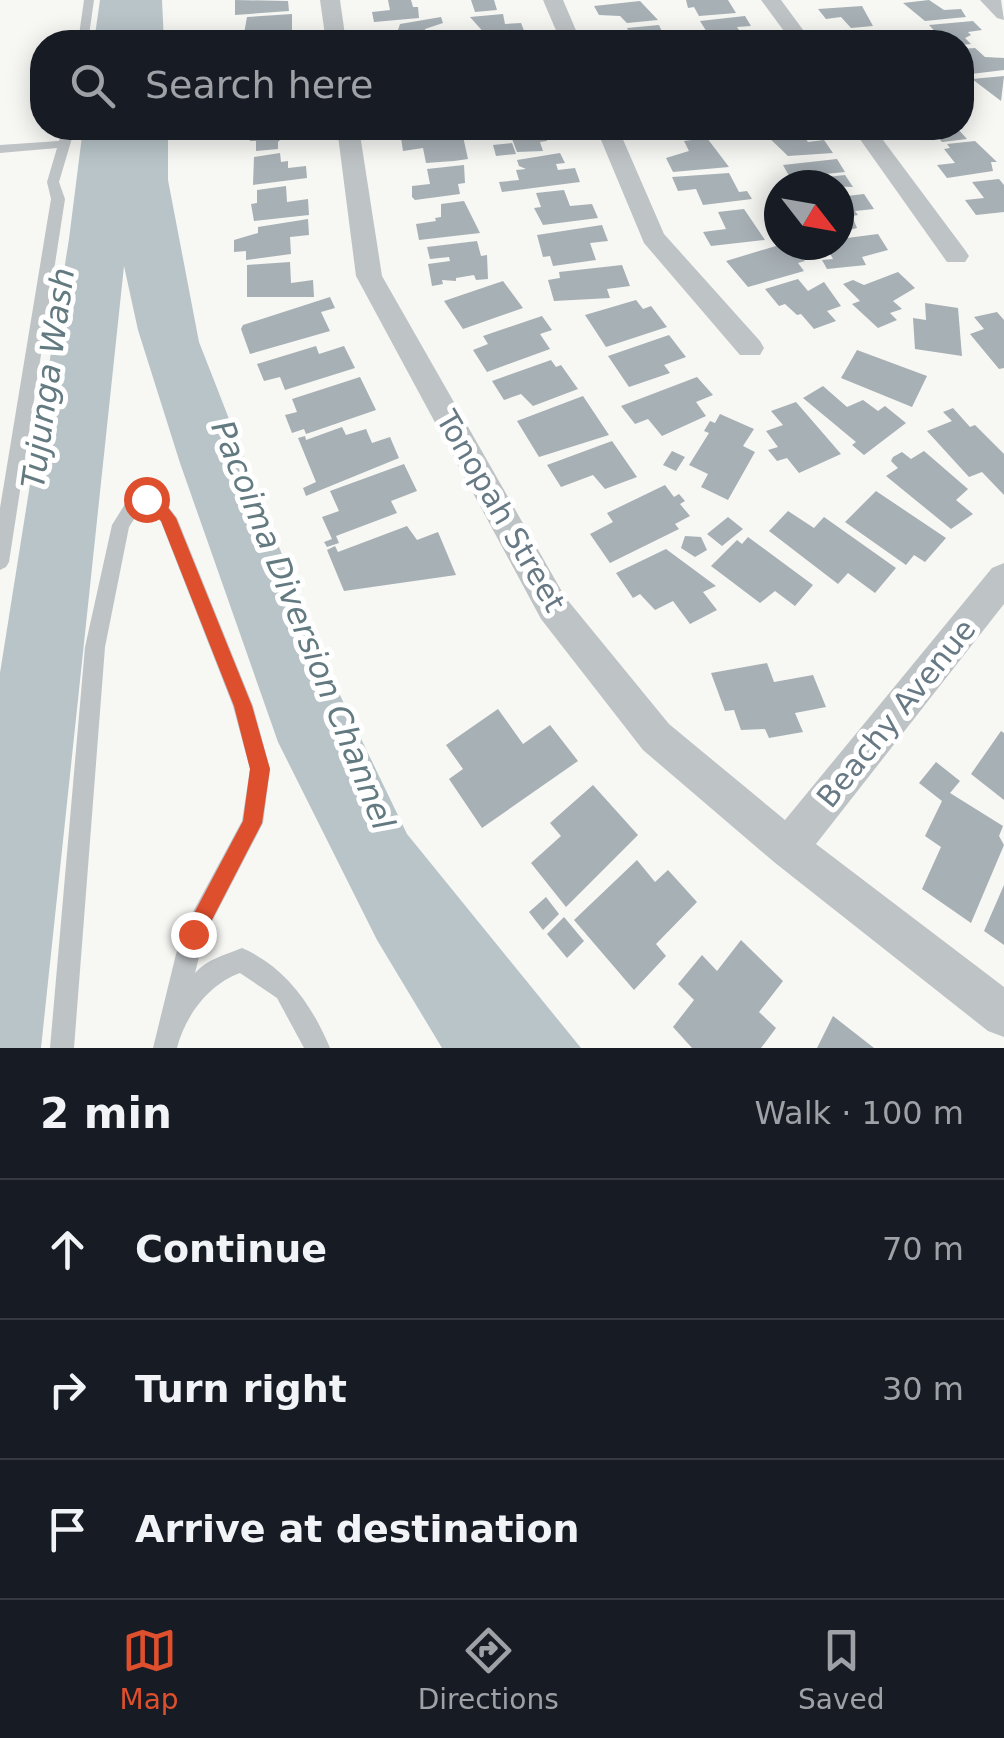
<!DOCTYPE html>
<html lang="en">
<head>
<meta charset="utf-8">
<style>
	body { margin:0; font-family:"DejaVu Sans",sans-serif; background:#242831; color:#f1f3f6 }
	.compass { position:absolute; left:764px; top:170px; width:90px; height:90px; border-radius:50%; background:#171b24; box-shadow:0 5px 25px #0003; rotate:121deg }
	.stop { position:absolute; width:30px; height:30px; margin:-22px; border:8px solid #de4f2e; border-radius:50%; background:#fff }
	.stop.end { background:#de4f2e; border-color:#fff; box-shadow:0 2px 10px #0008 }
	.list { margin:0; padding:0; list-style:none }
	h2 { display:flex; justify-content:space-between; align-items:center; height:130px; margin:0; padding:0 40px; font-size:42px }
	h2 small { font-size:32px; font-weight:400; color:#9ea1a6 }
	.list li { display:grid; grid-template-columns:65px 1fr auto; gap:30px; align-items:center; box-sizing:border-box; height:140px; padding:0 40px; border-top:2px solid #363941 }
	.list b { display:block; font-size:38px; white-space:nowrap }
	.list em { font-size:32px; font-style:normal; color:#9ea1a6 }
	.icon { flex:none; width:55px; height:55px; fill:none; stroke:currentColor; stroke-width:2; stroke-linecap:round; stroke-linejoin:round }
	.map { position:relative; flex:none; width:1004px; height:1048px; overflow:hidden }
	.search { position:absolute; background:#171b24; box-shadow:0 5px 25px #0003; left:30px; right:30px; top:30px; height:110px; display:flex; align-items:center; gap:25px; box-sizing:border-box; padding:0 35px; border-radius:40px; color:#9ea1a6; font-size:38px }
	.sheet { height:550px; background:#171b24 }
	nav { display:flex; justify-content:space-around; align-items:center; box-sizing:border-box; height:140px; border-top:2px solid #363941; background:#171b24; font-size:28px; color:#9ea1a6 }
	nav a { display:grid; justify-items:center; gap:5px }
	nav .on { color:#de4f2e }
	.map>svg:first-child { display:block }
	.water { fill:#b8c4c8 }
	.building { fill:#a7b0b5 }
	.lines { fill:none; stroke-linecap:round; stroke-linejoin:round }
	.service { fill:#bec3c6; fill-rule:evenodd }
	.minor { fill:#bec3c6; fill-rule:evenodd }
	.route { fill:#de4f2e }
	.labels { text-anchor:middle; dominant-baseline:central; stroke-width:10; stroke-linejoin:round; paint-order:stroke }
	.street-label { font-size:30px; fill:#677984; stroke:#fff }
	.water-label { font-size:32px; font-style:italic; fill:#637a80; stroke:#fff }
</style>
</head>
<body>
<div class="map">
<svg width="1004" height="1048" viewBox="0 0 1004 1048">
	<rect width="100%" height="100%" fill="#f7f7f4"/>
	<g class="water">
		<path d="M 100,0 L 162,0 L 164,42 L 94,42 Z"/>
		<path d="M 83,128 L 168,128 L 168,180 L 199,342 L 324,662 L 407,834 L 581,1048 L 442,1048 L 377,940 L 278,742 L 180,463 L 138,330 L 124,266 L 41,1048 L 0,1048 L 0,673 L 69,239 Z"/>
	</g>
	<g class="building">
		<path d="M 235,0 L 288,1 L 289,11 L 235,15 Z"/>
		<path d="M 388,0 L 411,0 L 413,7 L 418,7 L 419,18 L 374,22 L 372,12 L 390,10 Z"/>
		<path d="M 471,0 L 494,0 L 497,10 L 475,12 Z"/>
		<path d="M 686,0 L 728,0 L 736,13 L 699,16 L 694,7 L 688,8 Z"/>
		<path d="M 929,0 L 944,10 L 961,9 L 966,17 L 925,21 L 903,3 Z"/>
		<path d="M 640,1 L 658,20 L 627,23 L 620,16 L 599,15 L 594,6 Z"/>
		<path d="M 862,6 L 873,26 L 851,28 L 841,17 L 826,19 L 818,9 Z"/>
		<path d="M 292,14 L 292,34 L 243,39 L 247,17 Z"/>
		<path d="M 503,14 L 505,24 L 521,23 L 525,33 L 508,35 L 506,28 L 507,34 L 486,35 L 470,17 Z"/>
		<path d="M 745,16 L 751,26 L 737,27 L 739,30 L 732,33 L 736,39 L 719,41 L 716,36 L 710,37 L 700,21 Z"/>
		<path d="M 441,17 L 443,23 L 425,29 L 428,42 L 380,42 L 379,38 L 396,36 L 400,24 Z"/>
		<path d="M 973,21 L 982,30 L 968,32 L 971,35 L 965,38 L 971,44 L 962,45 L 941,38 L 929,25 Z"/>
		<path d="M 659,25 L 664,36 L 655,36 L 659,42 L 628,42 L 624,35 L 630,34 L 627,28 Z"/>
		<path d="M 879,30 L 889,42 L 839,42 L 833,34 Z"/>
		<path d="M 975,48 L 985,57 L 1004,58 L 1004,70 L 971,74 L 962,62 L 965,59 L 962,49 Z"/>
		<path d="M 1004,76 L 1001,101 L 972,79 Z"/>
		<path d="M 247,128 L 304,128 L 304,132 L 286,134 L 278,142 L 278,149 L 256,151 L 256,141 L 250,141 Z"/>
		<path d="M 508,128 L 558,128 L 561,134 L 544,135 L 547,141 L 540,142 L 543,151 L 517,152 Z"/>
		<path d="M 931,128 L 957,128 L 967,139 L 942,142 Z"/>
		<path d="M 799,129 L 808,142 L 824,140 L 833,153 L 788,156 L 763,132 Z"/>
		<path d="M 462,132 L 468,159 L 454,161 L 426,163 L 423,148 L 403,151 L 401,138 Z"/>
		<path d="M 707,138 L 729,167 L 673,172 L 666,158 L 689,151 L 684,141 Z"/>
		<path d="M 975,141 L 997,162 L 991,162 L 993,171 L 947,178 L 937,165 L 955,163 L 944,149 L 950,148 L 947,144 Z"/>
		<path d="M 512,143 L 516,154 L 496,156 L 493,145 Z"/>
		<path d="M 280,153 L 281,162 L 288,161 L 288,168 L 306,166 L 307,178 L 253,185 L 254,157 Z"/>
		<path d="M 560,153 L 565,163 L 556,164 L 558,170 L 575,168 L 580,182 L 502,192 L 499,182 L 519,180 L 516,170 L 526,169 L 519,166 L 517,160 Z"/>
		<path d="M 837,159 L 845,172 L 825,174 L 827,177 L 845,175 L 853,187 L 794,185 L 783,165 Z"/>
		<path d="M 464,165 L 465,183 L 458,184 L 460,194 L 415,200 L 412,197 L 412,186 L 430,184 L 427,169 Z"/>
		<path d="M 729,173 L 739,192 L 747,191 L 752,199 L 703,205 L 696,189 L 678,191 L 672,177 Z"/>
		<path d="M 999,179 L 1004,185 L 1004,212 L 976,215 L 965,200 L 984,198 L 972,182 Z"/>
		<path d="M 286,186 L 287,202 L 308,199 L 309,215 L 254,221 L 251,204 L 257,203 L 257,190 Z"/>
		<path d="M 564,190 L 570,206 L 592,204 L 598,218 L 543,225 L 534,208 L 541,207 L 536,193 Z"/>
		<path d="M 864,194 L 874,209 L 855,211 L 858,215 L 852,216 L 857,228 L 839,233 L 839,197 Z"/>
		<path d="M 464,201 L 480,233 L 419,240 L 416,224 L 436,221 L 435,218 L 441,217 L 441,204 Z"/>
		<path d="M 744,209 L 765,240 L 711,246 L 703,232 L 726,229 L 718,212 Z"/>
		<path d="M 308,219 L 309,235 L 290,237 L 291,254 L 246,260 L 246,251 L 234,252 L 234,240 L 258,233 L 258,227 Z"/>
		<path d="M 602,225 L 608,241 L 590,243 L 596,260 L 553,266 L 550,256 L 543,257 L 537,235 Z"/>
		<path d="M 878,234 L 888,250 L 862,257 L 866,265 L 827,269 L 822,260 L 833,259 L 825,245 L 839,245 L 839,239 Z"/>
		<path d="M 477,241 L 481,256 L 487,255 L 488,279 L 476,280 L 474,275 L 456,278 L 456,281 L 442,280 L 443,284 L 432,286 L 428,264 L 450,261 L 449,257 L 430,259 L 427,247 Z"/>
		<path d="M 779,245 L 788,253 L 795,251 L 805,261 L 798,263 L 804,271 L 748,287 L 726,261 Z"/>
		<path d="M 290,262 L 291,283 L 313,280 L 314,297 L 247,297 L 247,265 Z"/>
		<path d="M 622,265 L 630,286 L 607,289 L 610,298 L 554,301 L 548,280 L 560,278 L 559,272 Z"/>
		<path d="M 898,272 L 915,288 L 893,301 L 902,309 L 890,313 L 897,320 L 878,328 L 852,304 L 860,301 L 843,284 L 853,280 L 864,285 Z"/>
		<path d="M 798,279 L 808,291 L 824,282 L 841,306 L 827,311 L 836,321 L 814,329 L 801,314 L 797,315 L 785,304 L 779,306 L 765,289 Z"/>
		<path d="M 503,281 L 523,308 L 463,329 L 444,301 Z"/>
		<path d="M 330,297 L 335,308 L 321,312 L 330,331 L 250,354 L 241,329 L 243,325 Z"/>
		<path d="M 636,300 L 643,309 L 651,306 L 667,327 L 606,347 L 585,315 Z"/>
		<path d="M 925,303 L 958,308 L 962,356 L 915,349 L 913,318 L 926,320 Z"/>
		<path d="M 997,312 L 1004,320 L 1004,368 L 999,369 L 970,334 L 984,329 L 974,317 Z"/>
		<path d="M 542,316 L 552,330 L 540,334 L 550,349 L 487,372 L 473,350 L 488,344 L 483,336 Z"/>
		<path d="M 669,335 L 686,357 L 664,365 L 670,373 L 629,387 L 608,356 Z"/>
		<path d="M 316,346 L 319,354 L 344,346 L 355,368 L 285,390 L 280,377 L 264,381 L 257,364 Z"/>
		<path d="M 857,350 L 927,376 L 912,407 L 841,378 Z"/>
		<path d="M 551,360 L 556,367 L 561,365 L 578,389 L 533,406 L 521,394 L 504,400 L 492,381 Z"/>
		<path d="M 360,377 L 376,410 L 306,434 L 304,429 L 292,433 L 285,415 L 297,412 L 292,399 Z"/>
		<path d="M 697,377 L 713,395 L 696,402 L 706,416 L 662,436 L 648,419 L 635,424 L 621,406 Z"/>
		<path d="M 823,386 L 847,407 L 863,400 L 878,411 L 885,406 L 906,423 L 864,455 L 852,445 L 856,442 L 803,398 Z"/>
		<path d="M 583,396 L 609,435 L 539,457 L 517,421 Z"/>
		<path d="M 796,402 L 841,454 L 799,473 L 787,458 L 777,461 L 768,450 L 778,447 L 766,431 L 783,425 L 771,411 Z"/>
		<path d="M 953,408 L 970,427 L 975,425 L 1004,454 L 1004,495 L 982,472 L 969,477 L 927,431 L 952,421 L 943,412 Z"/>
		<path d="M 720,414 L 754,429 L 743,446 L 755,452 L 728,500 L 701,487 L 708,474 L 689,465 L 709,433 L 704,431 L 710,421 L 715,423 Z"/>
		<path d="M 342,427 L 346,435 L 366,429 L 372,443 L 390,437 L 399,458 L 306,496 L 303,488 L 316,482 L 298,438 L 305,436 L 306,440 Z"/>
		<path d="M 612,441 L 637,477 L 605,489 L 593,475 L 561,487 L 547,465 Z"/>
		<path d="M 672,451 L 685,457 L 676,471 L 663,465 Z"/>
		<path d="M 924,451 L 968,489 L 956,500 L 973,514 L 951,529 L 886,476 L 898,468 L 891,461 L 893,457 L 902,452 L 911,459 Z"/>
		<path d="M 404,464 L 417,491 L 391,501 L 397,513 L 336,536 L 339,543 L 327,547 L 324,542 L 332,539 L 322,517 L 339,511 L 330,491 Z"/>
		<path d="M 665,485 L 674,497 L 679,494 L 685,501 L 680,504 L 690,516 L 675,524 L 679,529 L 610,563 L 590,534 L 613,522 L 607,513 Z"/>
		<path d="M 876,491 L 946,538 L 925,562 L 914,555 L 906,565 L 845,522 Z"/>
		<path d="M 788,511 L 814,528 L 824,517 L 896,568 L 875,593 L 848,573 L 838,584 L 769,531 Z"/>
		<path d="M 728,517 L 743,529 L 722,546 L 707,534 Z"/>
		<path d="M 407,526 L 417,540 L 438,532 L 456,575 L 344,591 L 327,550 L 335,546 L 338,552 Z"/>
		<path d="M 685,536 L 701,537 L 707,550 L 695,557 L 681,548 Z"/>
		<path d="M 748,537 L 813,585 L 795,606 L 775,591 L 760,603 L 711,566 L 737,540 L 742,544 Z"/>
		<path d="M 666,549 L 716,586 L 703,592 L 717,610 L 690,624 L 673,601 L 655,610 L 640,594 L 633,598 L 616,573 Z"/>
		<path d="M 767,663 L 774,682 L 813,675 L 826,707 L 795,713 L 803,732 L 769,738 L 765,729 L 741,730 L 734,710 L 725,711 L 711,673 Z"/>
		<path d="M 498,709 L 523,744 L 550,725 L 578,761 L 482,828 L 449,779 L 463,769 L 446,745 Z"/>
		<path d="M 1001,731 L 1004,733 L 1004,800 L 971,774 Z"/>
		<path d="M 936,762 L 960,781 L 950,793 L 1003,826 L 999,836 L 1004,845 L 971,923 L 922,889 L 941,847 L 925,836 L 942,801 L 919,783 Z"/>
		<path d="M 593,785 L 638,835 L 566,907 L 531,863 L 561,836 L 550,823 Z"/>
		<path d="M 637,860 L 655,882 L 668,870 L 697,902 L 656,944 L 666,956 L 634,990 L 574,920 Z"/>
		<path d="M 1004,885 L 1004,945 L 984,931 Z"/>
		<path d="M 546,897 L 559,914 L 543,930 L 529,912 Z"/>
		<path d="M 564,917 L 584,941 L 567,958 L 547,934 Z"/>
		<path d="M 741,940 L 783,981 L 759,1012 L 776,1028 L 761,1048 L 692,1048 L 673,1027 L 694,1000 L 678,984 L 702,955 L 717,971 Z"/>
		<path d="M 833,1016 L 874,1048 L 817,1048 Z"/>
	</g>
	<g class="lines">
		<g class="service">
			<path d="M 84,0 L 94,0 L 88,42 L 78,42 Z"/>
			<path d="M 63,128 L 75,128 L 59,182 L 65,199 L 9,562 L 6,567 L 0,570 L 0,508 L 51,199 L 47,182 L 57,148 L 0,153 L 0,145 L 59,141 Z"/>
			<path d="M 147,493 L 164,501 L 177,518 L 253,706 L 270,769 L 263,823 L 204,937 L 195,973 C 207,959 225,955 242,948 C 286,967 312,1005 330,1048 L 304,1048 L 277,998 L 240,973 C 209,984 185,1016 177,1048 L 153,1048 L 181,934 L 242,821 L 250,769 L 233,706 L 161,522 L 149,508 L 142,507 L 129,527 L 105,647 L 74,1048 L 50,1048 L 85,647 L 112,525 L 130,496 Z"/>
		</g>
		<g class="minor">
			<path d="M 320,0 L 340,0 L 346,42 L 326,42 Z"/>
			<path d="M 543,0 L 563,0 L 581,42 L 561,42 Z"/>
			<path d="M 761,0 L 781,0 L 812,42 L 792,42 Z"/>
			<path d="M 980,0 L 1001,0 L 1004,20 L 997,18 Z"/>
			<path d="M 337,128 L 359,128 L 382,276 L 565,597 L 669,724 L 785,820 L 992,568 L 1004,563 L 1004,604 L 816,844 L 1004,987 L 1004,1037 L 988,1031 L 774,862 L 643,750 L 541,619 L 356,276 Z"/>
			<path d="M 596,128 L 618,128 L 664,234 L 760,341 L 764,348 L 760,355 L 740,355 L 644,243 Z"/>
			<path d="M 852,128 L 874,128 L 965,250 L 969,256 L 965,262 L 947,262 Z"/>
		</g>
	</g>
	<path class="route" d="M 146,492 L 159,496 L 176,518 L 252,706 L 270,769 L 262,823 L 201,941 L 193,944 L 186,941 L 183,934 L 243,821 L 250,769 L 234,706 L 161,521 L 138,499 Z"/>
	<g class="labels">
		<g class="street-label">
			<text transform="translate(501 511) rotate(60)">Tonopah Street</text>
			<text transform="translate(896 713) rotate(-51)">Beachy Avenue</text>
		</g>
		<g class="water-label">
			<text transform="translate(48 378) rotate(-82)">Tujunga Wash</text>
			<text transform="translate(303 625) rotate(68)">Pacoima Diversion Channel</text>
		</g>
	</g>
</svg>
<svg class="compass" viewBox="-18 -18 36 36"><path d="M0-13l5 13h-10z" fill="#e53935"/><path d="M0 13l5-13h-10z" fill="#9ea1a6"/></svg>
<div class="stop" style="left:146px;top:499px"></div>
<div class="stop end" style="left:193px;top:934px"></div>
<div class="search"><svg class="icon" aria-label="search" viewBox="0 0 24 24"><circle cx="10" cy="10" r="6"/><path d="M15 15l6 6"/></svg>Search here</div>
</div>
<section class="sheet">
<h2>2 min<small>Walk · 100 m</small></h2>
<ul class="list">
<li><svg class="icon" aria-label="ahead" viewBox="0 0 24 24"><path d="M12 20V5M6 11l6-6 6 6"/></svg><div><b>Continue</b></div><em>70 m</em></li>
<li><svg class="icon" aria-label="right" viewBox="0 0 24 24"><path d="M7 20v-9h11M14 6l5 5-5 5"/></svg><div><b>Turn right</b></div><em>30 m</em></li>
<li><svg class="icon" aria-label="arrive" viewBox="0 0 24 24"><path d="M6 21V4h12l-3 4 3 4H6"/></svg><div><b>Arrive at destination</b></div></li>
</ul>
</section>
<nav>
<a class="on"><svg class="icon" aria-label="map" viewBox="0 0 24 24"><path d="M3 6l6-2 6 2 6-2v14l-6 2-6-2-6 2zM9 4v14M15 6v14"/></svg>Map</a>
<a><svg class="icon" aria-label="directions" viewBox="0 0 24 24"><path d="M12 3l9 9-9 9-9-9zM9 14v-3h6M13 9l2 2-2 2"/></svg>Directions</a>
<a><svg class="icon" aria-label="saved" viewBox="0 0 24 24"><path d="M7 4h10v16l-5-4-5 4z"/></svg>Saved</a>
</nav>
</body>
</html>
